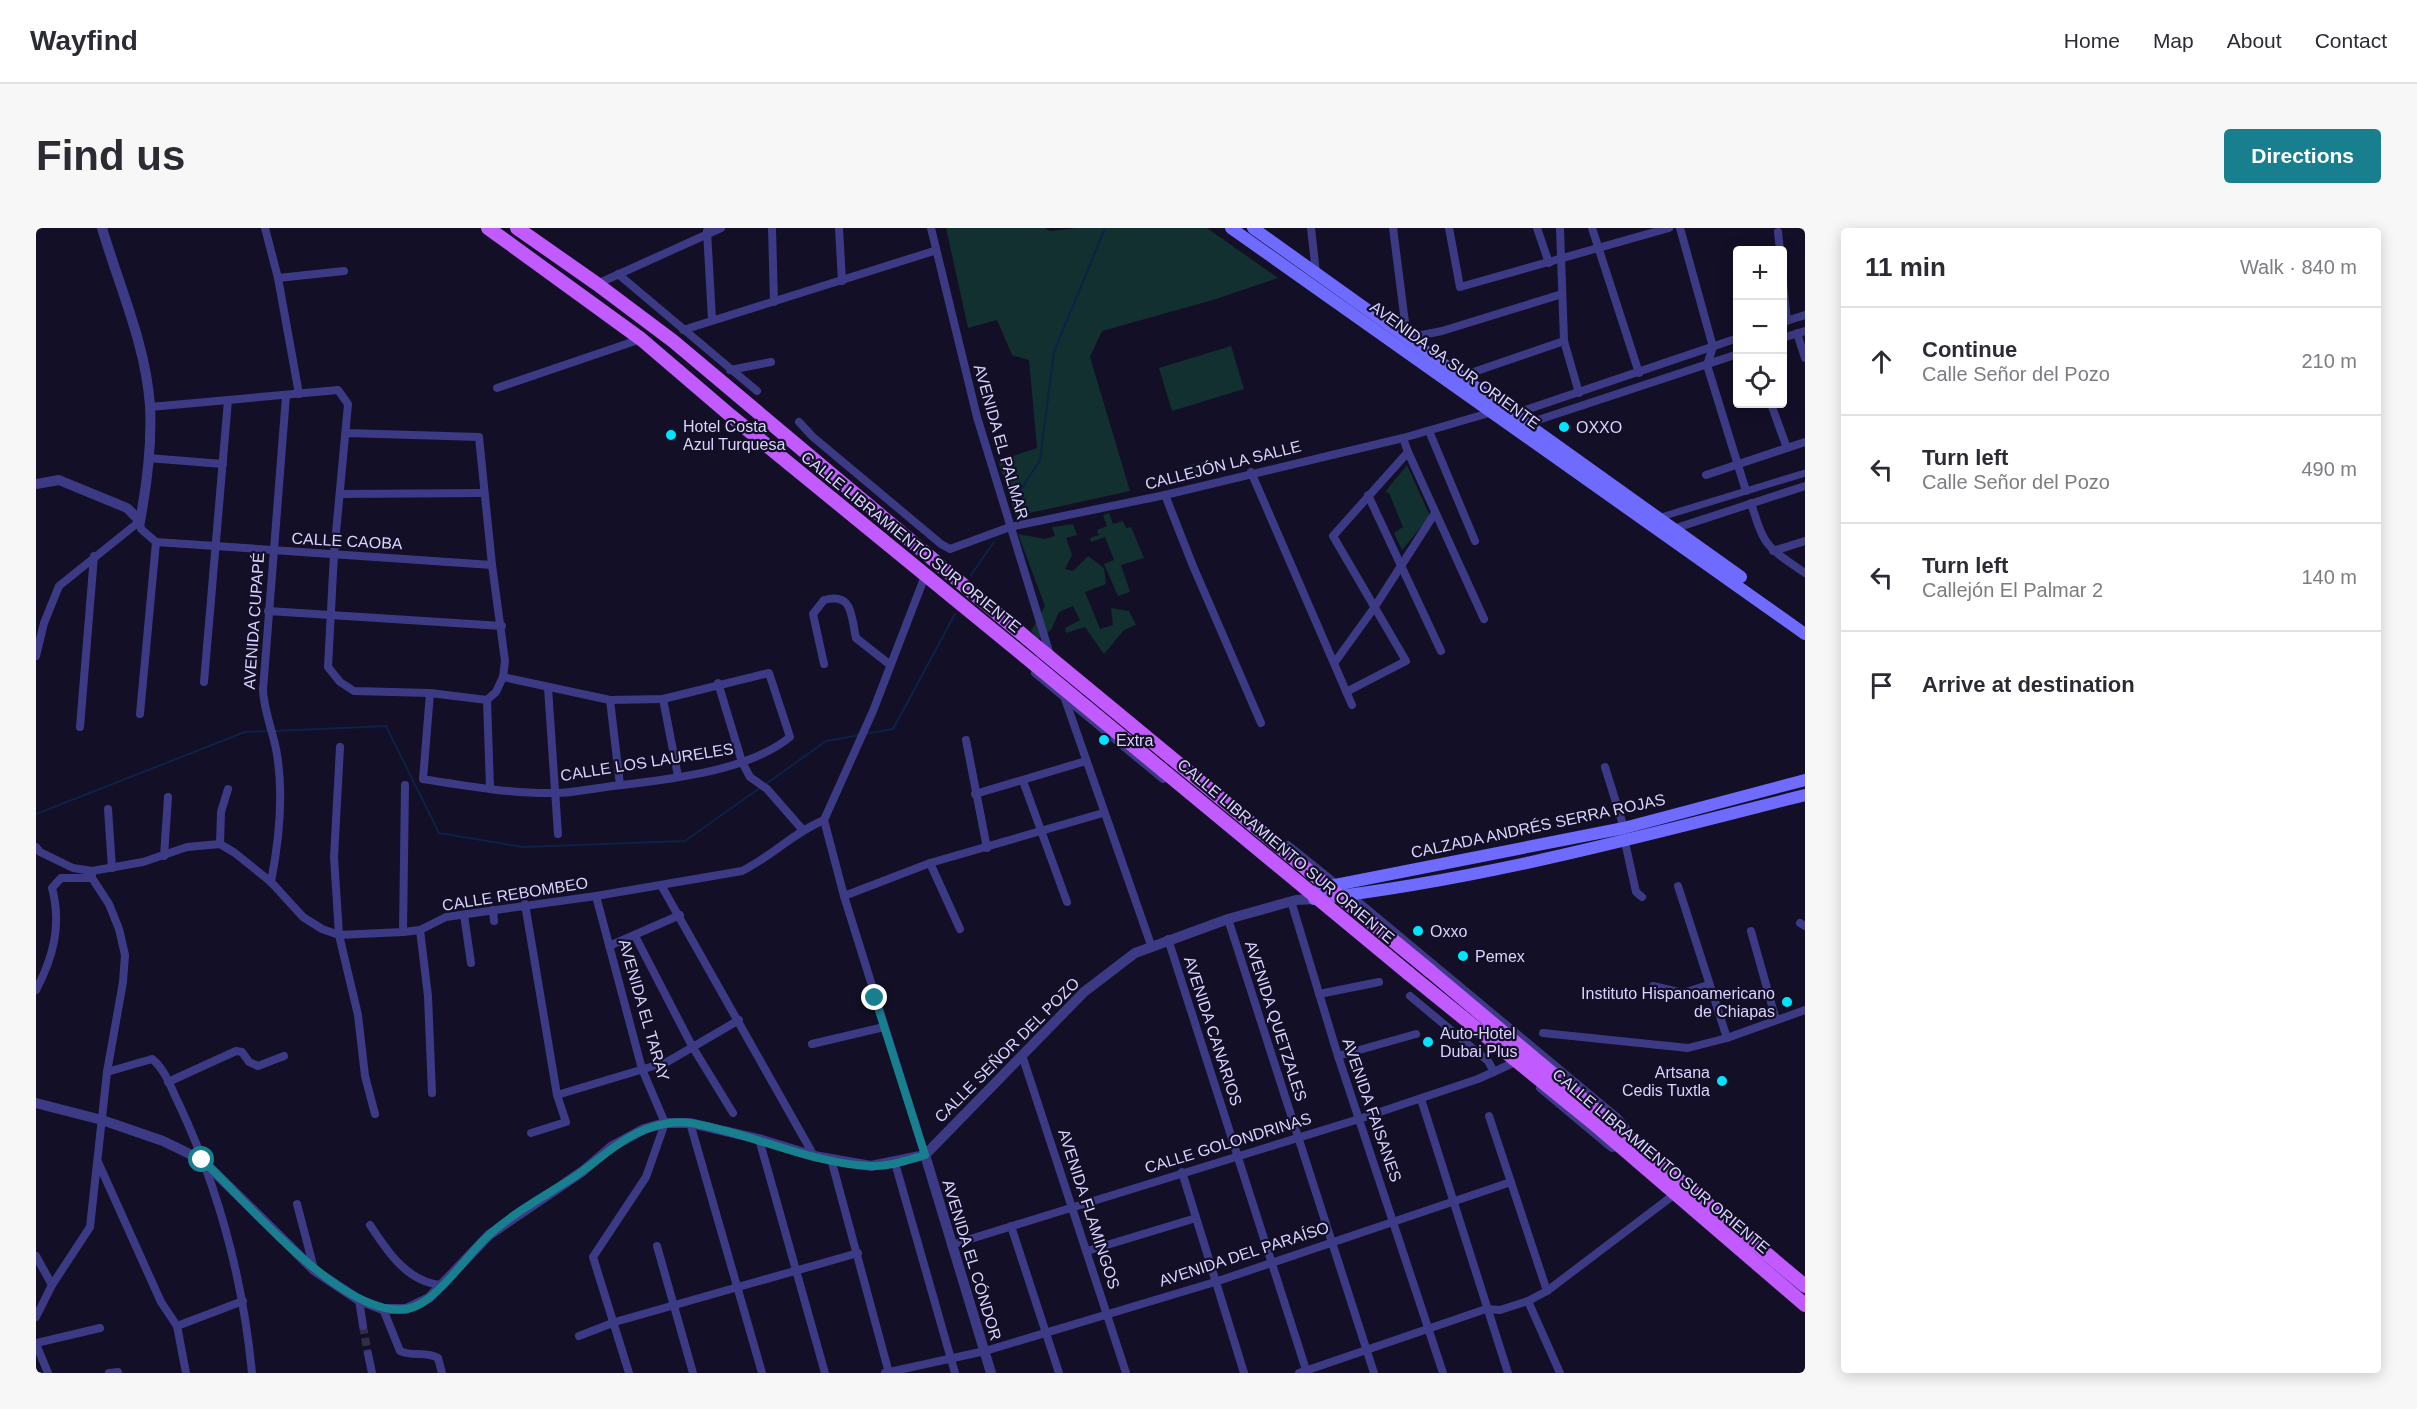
<!DOCTYPE html>
<html lang="en">
<head>
<meta charset="utf-8">
<style>
	body { margin:0; font-family:Arial,sans-serif; background:#f7f7f7; color:#2b2b33 }
	.controls { position:absolute; right:18px; top:18px; display:grid; overflow:hidden; border-radius:6px; box-shadow:0 3px 15px #0003 }
	.controls button { width:54px; height:54px; display:grid; place-items:center; padding:0; border:0; border-bottom:2px solid #e1e1e2; background:#fff; color:#2b2b33; font:30px sans-serif }
	.stop { position:absolute; width:18px; height:18px; margin:-14px; border:4px solid #187f8f; border-radius:50%; background:#fff }
	.stop.end { background:#187f8f; border-color:#fff; box-shadow:0 2px 6px #0008 }
	.list { margin:0; padding:0; list-style:none }
	h2 { display:flex; justify-content:space-between; align-items:center; height:78px; margin:0; padding:0 24px; font-size:26px }
	h2 small { font-size:20px; font-weight:400; color:#7c7c81 }
	.list li { display:grid; grid-template-columns:39px 1fr auto; gap:18px; align-items:center; box-sizing:border-box; height:108px; padding:0 24px; border-top:2px solid #e1e1e2 }
	.list b { display:block; font-size:22px; white-space:nowrap }
	.list p { margin:0; font-size:20px; white-space:nowrap; color:#7c7c81 }
	.list em { font-size:20px; font-style:normal; color:#7c7c81 }
	.icon { flex:none; width:33px; height:33px; fill:none; stroke:currentColor; stroke-width:2; stroke-linecap:round; stroke-linejoin:round }
	.map { position:relative; flex:none; width:1769px; height:1145px; overflow:hidden; border-radius:6px }
	header { display:flex; align-items:center; gap:36px; box-sizing:border-box; height:84px; padding:0 30px; background:#fff; border-bottom:2px solid #e1e1e2 }
	header strong { font-size:28px }
	nav { display:flex; gap:33px; margin-inline-start:auto; font-size:21px }
	.intro { display:flex; align-items:center; justify-content:space-between; box-sizing:border-box; height:144px; padding:0 36px }
	h1 { margin:0; font-size:42px }
	.button { padding:15px 27px; border-radius:6px; background:#187f8f; color:#fff; font-size:21px; font-weight:700 }
	main { display:flex; gap:36px; padding:0 36px }
	aside { flex:1; background:#fff; border-radius:6px; box-shadow:0 3px 15px #0003 }
	.map>svg:first-child { display:block }
	.green { fill:#12302f }
	.lines { fill:none; stroke-linecap:round; stroke-linejoin:round }
	.stream { stroke:#0c2248; stroke-width:2 }
	.minor-tunnel { stroke:#312d47; stroke-width:8; stroke-dasharray:8 4; stroke-linecap:butt }
	.pedestrian { stroke:#3d3a85; stroke-width:7 }
	.minor { stroke:#3d3a85; stroke-width:8 }
	.tertiary { stroke:#3d3a85; stroke-width:10 }
	.secondary { stroke:#6f6bff; stroke-width:12 }
	.primary { stroke:#c25bff; stroke-width:14 }
	.primary-bridge { stroke:#c25bff; stroke-width:14 }
	.route { stroke:#187f8f; stroke-width:8 }
	.poi-dot { fill:#00e5ff; stroke:#130f26; stroke-width:2 }
	.labels { text-anchor:middle; dominant-baseline:central; stroke-width:4.5; stroke-linejoin:round; paint-order:stroke }
	.street-label { font-size:16px; fill:#d9d4ff; stroke:#130f26 }
	.poi-label { font-size:16px; fill:#d9d4ff; stroke:#130f26; text-anchor:start }
</style>
</head>
<body>
<header>
<strong>Wayfind</strong>
<nav><a>Home</a><a>Map</a><a>About</a><a>Contact</a></nav>
</header>
<div class="intro"><h1>Find us</h1><a class="button">Directions</a></div>
<main>
<div class="map">
<svg width="1769" height="1145" viewBox="0 0 1769 1145">
	<rect width="100%" height="100%" fill="#130f26"/>
	<g class="green">
		<path d="M 910,0 L 1009,0 L 1014,3 L 1041,0 L 1171,0 L 1242,50 L 1177,72 L 1066,103 L 1054,129 L 1094,263 L 980,288 L 962,233 L 1001,220 L 993,132 L 976,127 L 961,92 L 932,100 Z"/>
		<path d="M 1195,118 L 1208,161 L 1136,183 L 1123,140 Z"/>
		<path d="M 1181,231 L 1183,239 L 1155,246 L 1153,237 Z"/>
		<path d="M 1371,237 L 1394,288 L 1366,322 L 1358,305 L 1367,299 L 1353,265 L 1349,264 Z"/>
		<path d="M 1073,285 L 1077,296 L 1087,293 L 1090,300 L 1095,299 L 1108,330 L 1085,337 L 1094,364 L 1082,368 L 1068,336 L 1078,332 L 1069,309 L 1055,314 L 1054,310 L 1063,307 L 1061,302 L 1071,298 L 1067,287 Z"/>
		<path d="M 1037,296 L 1041,307 L 1030,310 L 1036,327 L 1029,341 L 1037,343 L 1052,328 L 1068,340 L 1070,356 L 1049,364 L 1064,401 L 1077,397 L 1075,380 L 1093,383 L 1100,397 L 1088,402 L 1068,426 L 1049,399 L 1030,405 L 1029,400 L 1044,392 L 1037,378 L 1023,384 L 1015,402 L 1002,411 L 995,403 L 1009,378 L 982,306 L 1009,311 L 1019,308 L 1016,299 Z"/>
	</g>
	<g class="lines">
		<g class="stream">
			<path d="M 979,271 L 1004,232 L 1018,124 L 1069,0"/>
			<path d="M 935,347 L 958,314"/>
			<path d="M 239,503 L 350,498 L 403,605 L 487,619 L 649,613 L 725,559"/>
			<path d="M 829,506 L 857,501 L 919,386"/>
			<path d="M 730,556 L 790,513 L 824,507"/>
			<path d="M 0,586 L 209,504 L 234,503"/>
		</g>
		<path class="minor-tunnel" d="M 327,1098 L 332,1126"/>
		<path class="pedestrian" d="M 1622,290 L 1769,245"/>
		<g class="minor">
			<path d="M 229,0 L 242,50 L 263,166"/>
			<path d="M 736,0 L 738,74"/>
			<path d="M 803,0 L 806,53"/>
			<path d="M 895,0 L 941,189 L 1015,430"/>
			<path d="M 1275,0 L 1280,45"/>
			<path d="M 1357,0 L 1371,110 L 1406,103 L 1526,66"/>
			<path d="M 1413,0 L 1424,59 L 1633,0"/>
			<path d="M 1501,0 L 1513,35"/>
			<path d="M 1524,0 L 1528,113 L 1543,165"/>
			<path d="M 1556,0 L 1603,145"/>
			<path d="M 1644,0 L 1677,119 L 1671,137 L 1710,263"/>
			<path d="M 671,3 L 676,91"/>
			<path d="M 1742,4 L 1744,22"/>
			<path d="M 582,46 L 721,163"/>
			<path d="M 1746,47 L 1751,93"/>
			<path d="M 242,50 L 308,43"/>
			<path d="M 561,56 L 685,0"/>
			<path d="M 1747,94 L 1769,87"/>
			<path d="M 647,102 L 898,23"/>
			<path d="M 1761,105 L 1769,130"/>
			<path d="M 1746,110 L 1769,103"/>
			<path d="M 694,142 L 735,134"/>
			<path d="M 1426,148 L 1528,113"/>
			<path d="M 461,160 L 605,111"/>
			<path d="M 1735,176 L 1751,220"/>
			<path d="M 114,179 L 302,162 L 312,176 L 298,326 L 292,439 L 304,454 L 318,463 L 394,465 L 451,472 L 460,464 L 467,449 L 469,433 L 456,337 L 443,209 L 311,205"/>
			<path d="M 1475,187 L 1702,110"/>
			<path d="M 763,194 L 777,209 L 905,316 L 914,321 L 974,299 L 1129,267 L 1367,210 L 1460,183"/>
			<path d="M 1490,196 L 1702,126"/>
			<path d="M 1393,203 L 1439,313"/>
			<path d="M 1372,224 L 1448,391"/>
			<path d="M 112,230 L 187,236"/>
			<path d="M 1215,244 L 1316,477"/>
			<path d="M 1670,247 L 1769,214"/>
			<path d="M 305,266 L 448,265"/>
			<path d="M 1129,267 L 1157,338 L 1225,495"/>
			<path d="M 1332,267 L 1405,423"/>
			<path d="M 1715,275 C 1729,320 1730,318 1769,345"/>
			<path d="M 1634,302 L 1769,258"/>
			<path d="M 1737,323 L 1769,313"/>
			<path d="M 232,383 L 466,398"/>
			<path d="M 0,428 L 8,395 L 23,358 L 104,293 L 105,301 L 120,314 L 456,337"/>
			<path d="M 1299,434 L 1338,380 L 1399,285"/>
			<path d="M 788,436 L 777,386 L 788,372 C 817,364 815,388 820,410 L 853,436"/>
			<path d="M 999,445 L 1127,551"/>
			<path d="M 168,454 L 192,172"/>
			<path d="M 682,455 L 706,534 L 714,549 L 731,561 L 766,601"/>
			<path d="M 512,460 L 522,606"/>
			<path d="M 1310,464 L 1370,433 L 1297,308 L 1372,224 L 1367,210"/>
			<path d="M 394,465 L 387,551 C 430,558 476,566 520,565 C 536,565 553,561 570,559 C 626,552 710,545 754,509 L 733,445 L 627,471 L 574,472 L 467,449"/>
			<path d="M 627,471 L 642,548"/>
			<path d="M 1029,471 L 1115,717"/>
			<path d="M 451,472 L 454,560"/>
			<path d="M 574,472 L 584,557"/>
			<path d="M 104,486 L 120,314"/>
			<path d="M 44,499 L 58,328"/>
			<path d="M 930,512 L 951,620"/>
			<path d="M 304,519 L 298,629 L 303,707 L 322,787 L 329,848 L 339,886"/>
			<path d="M 1569,539 L 1588,600"/>
			<path d="M 987,553 L 1031,674"/>
			<path d="M 939,566 L 1050,533"/>
			<path d="M 72,581 L 76,640"/>
			<path d="M 788,592 L 808,668 L 889,927"/>
			<path d="M 1589,614 L 1600,664 L 1606,669"/>
			<path d="M 184,616 L 185,584 L 192,561"/>
			<path d="M 1252,617 L 1303,658"/>
			<path d="M 0,619 L 4,624 L 37,640 L 56,643 L 107,634 L 151,619 L 184,616 L 199,625 L 235,654 L 267,689 L 286,701 L 303,707 L 367,704 L 384,702 L 410,689 L 560,668 L 706,643 C 736,628 757,605 788,592 L 837,483 L 889,348"/>
			<path d="M 128,628 L 132,569"/>
			<path d="M 894,635 L 924,701"/>
			<path d="M 235,654 C 243,613 248,562 240,521 C 236,501 228,483 227,462 L 250,168"/>
			<path d="M 625,657 L 778,928"/>
			<path d="M 1642,658 L 1691,810"/>
			<path d="M 1313,666 L 1582,890 L 1590,900 L 1592,908"/>
			<path d="M 560,668 L 606,841 L 629,895 L 610,949 L 557,1029 L 593,1145"/>
			<path d="M 808,668 L 894,635 L 1067,585"/>
			<path d="M 1255,673 L 1302,828 L 1407,1145"/>
			<path d="M 489,676 L 521,867 L 530,894 L 495,905"/>
			<path d="M 457,682 L 458,693"/>
			<path d="M 428,687 L 435,735"/>
			<path d="M 1192,691 L 1338,1145"/>
			<path d="M 1764,695 L 1769,698"/>
			<path d="M 384,702 L 392,768 L 396,865"/>
			<path d="M 1715,703 L 1740,792"/>
			<path d="M 367,704 L 369,557"/>
			<path d="M 599,708 L 656,818 L 697,885"/>
			<path d="M 1132,711 L 1271,1145"/>
			<path d="M 573,718 L 644,687"/>
			<path d="M 1617,758 L 1647,765 L 1672,757"/>
			<path d="M 0,762 C 17,730 26,697 16,660 L 25,650 L 56,650"/>
			<path d="M 1283,766 L 1343,754"/>
			<path d="M 1374,768 L 1452,833 L 1458,844"/>
			<path d="M 1507,805 L 1652,820 L 1691,810 L 1769,782"/>
			<path d="M 776,816 L 848,799"/>
			<path d="M 986,827 L 1090,1145"/>
			<path d="M 1302,828 L 1380,806"/>
			<path d="M 71,844 L 116,831 C 129,841 135,860 142,874 C 182,959 207,1052 216,1145"/>
			<path d="M 132,854 L 200,823 L 206,824 L 213,834 L 222,838 L 248,828"/>
			<path d="M 1504,860 L 1571,916 L 1576,920 L 1583,919"/>
			<path d="M 521,867 L 631,834 L 703,792"/>
			<path d="M 1385,871 L 1472,1145"/>
			<path d="M 1453,888 L 1511,1063"/>
			<path d="M 654,895 L 726,1145"/>
			<path d="M 723,911 L 789,1145"/>
			<path d="M 795,931 L 853,1145"/>
			<path d="M 62,934 L 125,1074 L 141,1098 L 150,1145"/>
			<path d="M 859,935 L 919,1145"/>
			<path d="M 1146,944 L 1208,1145"/>
			<path d="M 261,976 L 278,1041"/>
			<path d="M 334,997 C 351,1023 371,1054 405,1057"/>
			<path d="M 975,998 L 1023,1145"/>
			<path d="M 915,1017 L 1323,891 L 1442,851 L 1475,836"/>
			<path d="M 621,1018 L 657,1145"/>
			<path d="M 1051,1023 L 1160,990"/>
			<path d="M 0,1028 L 16,1057"/>
			<path d="M 323,1072 L 327,1098"/>
			<path d="M 347,1081 L 364,1123 C 376,1129 390,1123 402,1130 L 406,1145"/>
			<path d="M 0,1089 L 16,1057 L 54,999 L 71,844 L 87,754 L 89,727 L 83,701 L 73,676 L 56,650 L 56,643"/>
			<path d="M 141,1098 L 207,1073"/>
			<path d="M 543,1108 L 579,1094 L 822,1025"/>
			<path d="M 0,1115 L 64,1100"/>
			<path d="M 0,1116 L 12,1145"/>
			<path d="M 332,1126 L 336,1145"/>
			<path d="M 73,1145 L 82,1144"/>
			<path d="M 849,1145 L 949,1123 L 1179,1054 L 1475,954"/>
			<path d="M 1263,1145 L 1450,1081 L 1464,1082 L 1492,1073"/>
			<path d="M 1524,1145 L 1492,1073 L 1511,1063 L 1639,966"/>
		</g>
		<g class="tertiary">
			<path d="M 66,0 C 83,58 110,117 114,178 C 116,216 111,256 104,293"/>
			<path d="M 0,256 L 23,252 L 91,280 L 104,293"/>
			<path d="M 0,875 L 66,892 L 127,913 L 166,932 L 278,1042 L 323,1072 L 347,1081 L 370,1081 L 393,1070 L 453,1007 L 547,943 L 575,919 L 608,901 L 629,895 L 654,895 L 723,911 L 778,928 L 835,938 L 889,927 L 1048,764 L 1099,725 L 1192,691 L 1260,672 L 1278,671"/>
			<path d="M 889,927 L 955,1145"/>
		</g>
		<g class="secondary">
			<path d="M 1195,0 L 1769,406"/>
			<path d="M 1217,0 L 1705,349"/>
			<path d="M 1284,660 L 1588,600 L 1769,552"/>
			<path d="M 1278,671 C 1445,652 1607,608 1769,567"/>
		</g>
		<g class="primary">
			<path d="M 452,0 L 605,111 L 695,188 L 997,435"/>
			<path d="M 481,0 L 561,56 L 637,113 L 1006,423"/>
			<path d="M 1394,743 L 1769,1058"/>
			<path d="M 1372,745 L 1556,894 L 1769,1077"/>
		</g>
		<g class="primary-bridge">
			<path d="M 1006,423 L 1394,743"/>
			<path d="M 997,435 L 1372,745"/>
		</g>
	</g>
	<g class="lines">
		<path class="route" d="M 166,932 C 208,969 324,1114 386,1075 C 412,1058 430,1028 453,1007 C 477,985 507,969 535,951 C 566,931 590,903 628,896 C 649,891 669,898 690,903 C 736,915 788,937 835,938 C 853,939 872,932 889,927 L 839,770"/>
	</g>
	<g class="poi-dot">
		<circle cx="1528" cy="199" r="6"/>
		<circle cx="635" cy="207" r="6"/>
		<circle cx="1068" cy="512" r="6"/>
		<circle cx="1382" cy="703" r="6"/>
		<circle cx="1427" cy="728" r="6"/>
		<circle cx="1751" cy="774" r="6"/>
		<circle cx="1392" cy="814" r="6"/>
		<circle cx="1686" cy="853" r="6"/>
	</g>
	<g class="labels">
		<g class="street-label">
			<text transform="translate(1419 137) rotate(36)">AVENIDA 9A SUR ORIENTE</text>
			<text transform="translate(965 214) rotate(74)">AVENIDA EL PALMAR</text>
			<text transform="translate(1187 237) rotate(-14)">CALLEJÓN LA SALLE</text>
			<text transform="translate(311 313) rotate(3)">CALLE CAOBA</text>
			<text transform="translate(875 314) rotate(39)">CALLE LIBRAMIENTO SUR ORIENTE</text>
			<text transform="translate(218 393) rotate(-86)">AVENIDA CUPAPÉ</text>
			<text transform="translate(611 534) rotate(-9)">CALLE LOS LAURELES</text>
			<text transform="translate(1502 598) rotate(-12)">CALZADA ANDRÉS SERRA ROJAS</text>
			<text transform="translate(1250 623) rotate(40)">CALLE LIBRAMIENTO SUR ORIENTE</text>
			<text transform="translate(479 666) rotate(-9)">CALLE REBOMBEO</text>
			<text transform="translate(608 782) rotate(74)">AVENIDA EL TARAY</text>
			<text transform="translate(1240 793) rotate(72)">AVENIDA QUETZALES</text>
			<text transform="translate(1177 803) rotate(72)">AVENIDA CANARIOS</text>
			<text transform="translate(971 822) rotate(-45)">CALLE SEÑOR DEL POZO</text>
			<text transform="translate(1336 882) rotate(71)">AVENIDA FAISANES</text>
			<text transform="translate(1192 915) rotate(-17)">CALLE GOLONDRINAS</text>
			<text transform="translate(1625 933) rotate(40)">CALLE LIBRAMIENTO SUR ORIENTE</text>
			<text transform="translate(1053 981) rotate(72)">AVENIDA FLAMINGOS</text>
			<text transform="translate(1208 1026) rotate(-18)">AVENIDA DEL PARAÍSO</text>
			<text transform="translate(936 1032) rotate(73)">AVENIDA EL CÓNDOR</text>
		</g>
		<g class="poi-label">
			<text x="647" y="198">Hotel Costa<tspan x="647" dy="18">Azul Turquesa</tspan></text>
			<text x="1540" y="199">OXXO</text>
			<text x="1080" y="512">Extra</text>
			<text x="1394" y="703">Oxxo</text>
			<text x="1439" y="728">Pemex</text>
			<text x="1739" y="765" text-anchor="end">Instituto Hispanoamericano<tspan x="1739" dy="18">de Chiapas</tspan></text>
			<text x="1404" y="805">Auto-Hotel<tspan x="1404" dy="18">Dubai Plus</tspan></text>
			<text x="1674" y="844" text-anchor="end">Artsana<tspan x="1674" dy="18">Cedis Tuxtla</tspan></text>
		</g>
	</g>
</svg>
<div class="controls">
<button>+</button>
<button>−</button>
<button><svg class="icon" aria-label="locate" viewBox="0 0 24 24"><circle cx="12" cy="12" r="6"/><path d="M12 2v4M12 18v4M2 12h4M18 12h4"/></svg></button>
</div>
<div class="stop" style="left:166px;top:932px"></div>
<div class="stop end" style="left:839px;top:770px"></div>
</div>
<aside>
<h2>11 min<small>Walk · 840 m</small></h2>
<ul class="list">
<li><svg class="icon" aria-label="ahead" viewBox="0 0 24 24"><path d="M12 20V5M6 11l6-6 6 6"/></svg><div><b>Continue</b><p>Calle Señor del Pozo</p></div><em>210 m</em></li>
<li><svg class="icon" aria-label="left" viewBox="0 0 24 24"><path d="M17 20v-9H6M10 6l-5 5 5 5"/></svg><div><b>Turn left</b><p>Calle Señor del Pozo</p></div><em>490 m</em></li>
<li><svg class="icon" aria-label="left" viewBox="0 0 24 24"><path d="M17 20v-9H6M10 6l-5 5 5 5"/></svg><div><b>Turn left</b><p>Callejón El Palmar 2</p></div><em>140 m</em></li>
<li><svg class="icon" aria-label="arrive" viewBox="0 0 24 24"><path d="M6 21V4h12l-3 4 3 4H6"/></svg><div><b>Arrive at destination</b></div></li>
</ul>
</aside>
</main>
</body>
</html>
